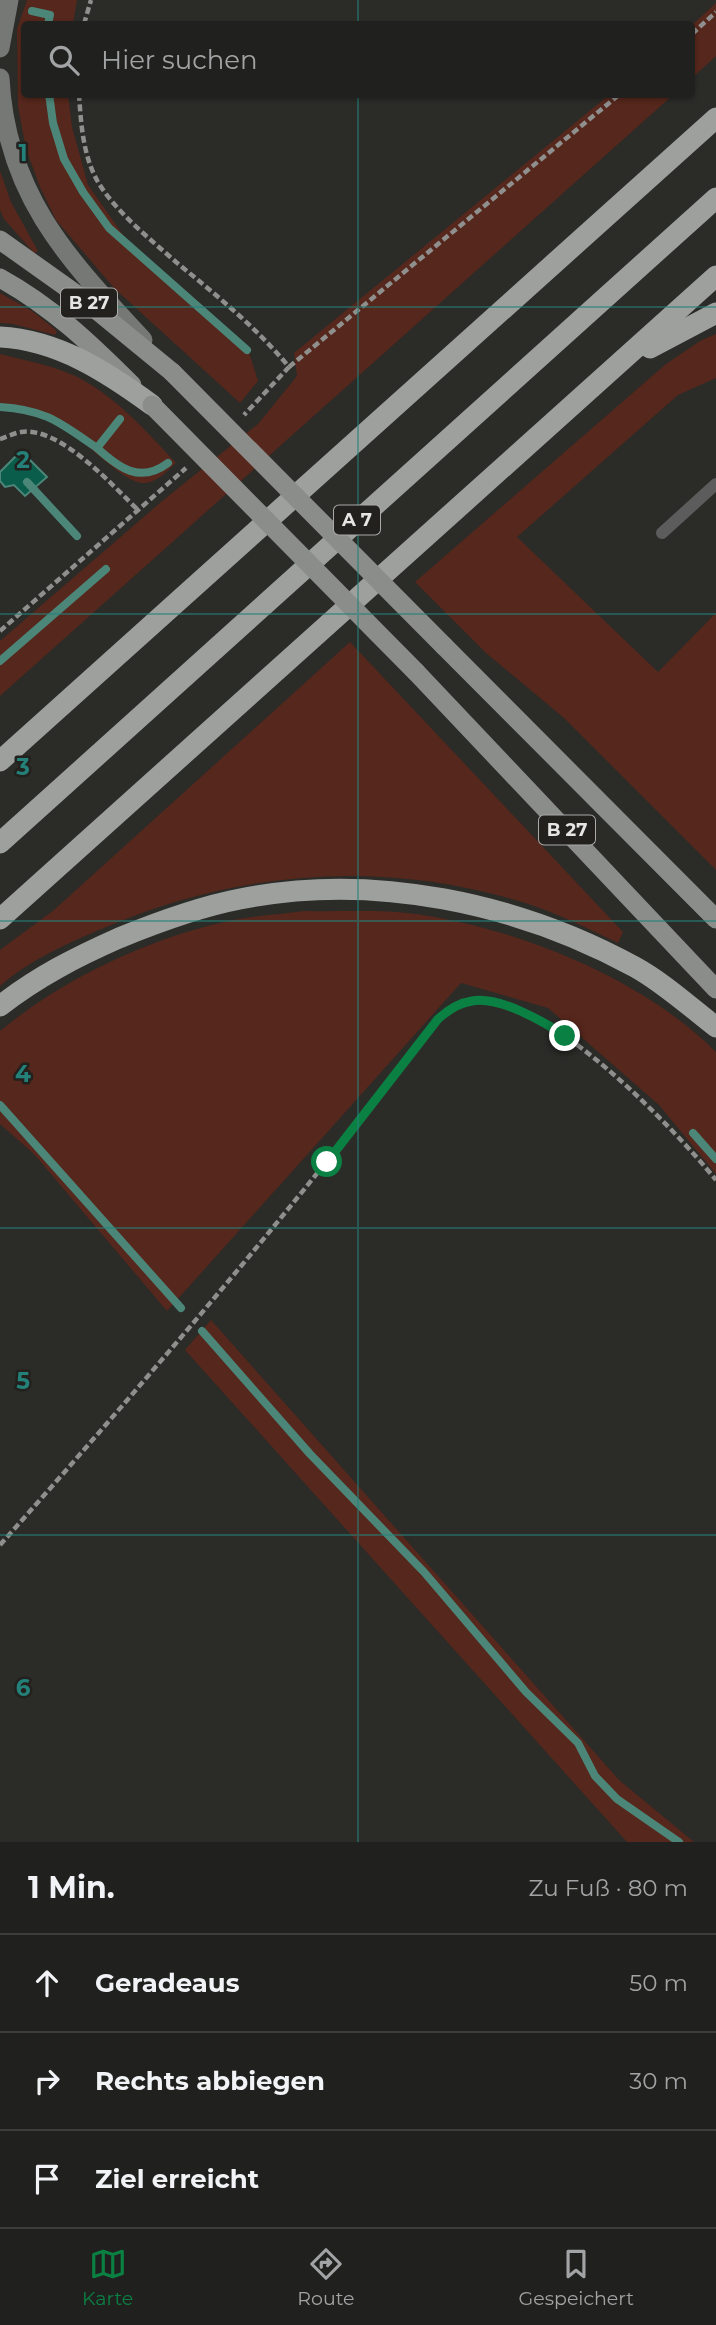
<!DOCTYPE html>
<html lang="de">
<head>
<meta charset="utf-8">
<style>
	body { margin:0; font-family:Montserrat,sans-serif; background:#282827; color:#f1f3f6 }
	.stop { position:absolute; width:21px; height:21px; margin:-16px; border:5px solid #0b8043; border-radius:50%; background:#fff }
	.stop.end { background:#0b8043; border-color:#fff; box-shadow:0 2px 7px #0008 }
	.list { margin:0; padding:0; list-style:none }
	h2 { display:flex; justify-content:space-between; align-items:center; height:91px; margin:0; padding:0 28px; font-size:30px }
	h2 small { font-size:23px; font-weight:400; color:#a2a3a4 }
	.list li { display:grid; grid-template-columns:46px 1fr auto; gap:21px; align-items:center; box-sizing:border-box; height:98px; padding:0 28px; border-top:2px solid #3d3e3c }
	.list b { display:block; font-size:26px; white-space:nowrap }
	.list em { font-size:23px; font-style:normal; color:#a2a3a4 }
	.icon { flex:none; width:38px; height:38px; fill:none; stroke:currentColor; stroke-width:2; stroke-linecap:round; stroke-linejoin:round }
	.map { position:relative; flex:none; width:716px; height:1842px; overflow:hidden }
	.search { position:absolute; background:#20201e; box-shadow:0 2px 5px #0004; left:21px; right:21px; top:21px; height:77px; display:flex; align-items:center; gap:18px; box-sizing:border-box; padding:0 24px; border-radius:7px; color:#a2a3a4; font-size:26px }
	.sheet { height:385px; background:#20201e }
	nav { display:flex; justify-content:space-around; align-items:center; box-sizing:border-box; height:98px; border-top:2px solid #3d3e3c; background:#20201e; font-size:19px; color:#a2a3a4 }
	nav a { display:grid; justify-items:center; gap:4px }
	nav .on { color:#0b8043 }
	.map>svg:first-child { display:block }
	.green { fill:#56271c }
	.water { fill:#0a5d4b; stroke:#4c8679; stroke-width:2 }
	.lines { fill:none; stroke-linecap:round; stroke-linejoin:round }
	.stream { stroke:#4c8679; stroke-width:8 }
	.path { stroke:#8f8f8d; stroke-width:4.5; stroke-dasharray:7 3.5; stroke-linecap:butt }
	.service { stroke:#5b5c5b; stroke-width:12 }
	.secondary { stroke:#767876; stroke-width:19 }
	.primary { stroke:#8b8d8a; stroke-width:19 }
	.motorway { stroke:#9da09d; stroke-width:21 }
	.primary-bridge { stroke:#8b8d8a; stroke-width:19 }
	.route { stroke:#0b8043; stroke-width:9 }
	.grid { fill:none; stroke:#24817a; stroke-width:2; stroke-opacity:0.55 }
	.labels { text-anchor:middle; dominant-baseline:central; stroke-width:5; stroke-linejoin:round; paint-order:stroke }
	.shield { fill:#22211e; stroke:#aaaaa8; stroke-width:2 }
	.shield-label { font-size:18px; font-weight:bold; fill:#e5e5e3 }
	.grid-label { font-size:23px; text-anchor:middle; font-weight:bold; fill:#24817a; stroke:#22211e; stroke-width:5; stroke-linejoin:round; paint-order:stroke }
</style>
</head>
<body>
<div class="map">
<svg width="716" height="1842" viewBox="0 0 716 1842">
	<rect width="100%" height="100%" fill="#2b2b28"/>
	<g class="green">
		<path d="M 27,0 L 77,0 L 73,24 L 24,24 L 24,94 L 68,95 L 72,127 L 88,185 L 126,239 L 248,349 L 258,381 L 240,403 L 114,288 L 56,220 L 40,187 L 26,149 L 18,106 L 17,29 Z"/>
		<path d="M 716,3 L 716,56 L 692,78 L 692,25 Z"/>
		<path d="M 609,95 L 673,95 L 0,696 L 0,641 L 161,502 L 258,424 L 297,376 L 294,353 Z"/>
		<path d="M 0,171 L 11,202 L 38,251 L 34,253 L 4,219 L 0,210 Z"/>
		<path d="M 0,293 L 32,311 L 57,331 L 55,335 L 13,324 L 0,323 Z"/>
		<path d="M 716,334 L 716,378 L 678,395 L 517,537 L 658,672 L 716,613 L 716,870 L 564,718 L 486,653 L 415,582 L 666,364 L 700,341 Z"/>
		<path d="M 0,354 C 24,360 50,365 73,375 C 114,394 146,431 176,463 C 167,471 158,482 145,483 C 122,485 75,428 48,418 C 34,413 15,410 0,410 Z"/>
		<path d="M 350,642 L 623,932 L 618,943 C 585,927 551,910 515,900 C 381,860 240,871 111,925 C 73,941 32,958 0,986 L 0,950 L 54,910 Z"/>
		<path d="M 304,911 C 340,912 381,909 416,914 C 520,929 642,978 716,1052 L 716,1174 L 659,1105 L 548,1008 L 461,983 L 167,1311 L 34,1154 L 0,1124 L 0,1031 C 60,981 143,941 220,923 C 247,916 277,915 304,911 Z"/>
		<path d="M 211,1320 L 619,1780 L 694,1842 L 627,1842 L 185,1350 Z"/>
	</g>
	<path class="water" d="M 21,451 L 47,477 L 25,496 L 14,485 L 5,487 L 0,481 L 0,472 Z"/>
	<g class="lines">
		<g class="stream">
			<path d="M 32,11 L 50,15 L 48,24"/>
			<path d="M 49,94 L 53,123 L 64,159 L 83,192 L 109,228 L 247,350"/>
			<path d="M 0,407 C 47,410 60,423 97,448 L 120,419"/>
			<path d="M 97,448 C 119,468 140,484 168,463"/>
			<path d="M 27,482 L 77,536"/>
			<path d="M 0,661 L 106,569"/>
			<path d="M 0,1105 L 181,1308"/>
			<path d="M 693,1133 L 716,1159"/>
			<path d="M 202,1331 L 310,1454 L 424,1572 L 526,1692 L 578,1743 L 595,1776 L 617,1799 L 679,1842"/>
		</g>
		<g class="path">
			<path d="M 84,24 L 91,0"/>
			<path d="M 692,34 L 716,12"/>
			<path d="M 79,94 C 81,124 83,156 98,182 C 115,211 151,240 176,262 C 216,295 256,327 289,367 L 244,415"/>
			<path d="M 289,367 L 620,94"/>
			<path d="M 0,439 C 7,437 14,433 21,432 C 60,426 113,486 139,511"/>
			<path d="M 0,631 L 186,468"/>
			<path d="M 0,1545 C 152,1374 300,1201 438,1019 C 450,1009 464,1000 481,1000 C 553,1002 672,1126 716,1180"/>
		</g>
		<path class="service" d="M 662,533 L 716,484"/>
		<g class="secondary">
			<path d="M 0,48 L 9,0"/>
			<path d="M 0,78 C 6,195 68,259 143,340"/>
		</g>
		<g class="primary">
			<path d="M 0,240 L 83,299 L 172,372"/>
			<path d="M 0,278 C 51,306 90,343 132,385"/>
			<path d="M 444,646 L 716,919"/>
			<path d="M 416,672 L 716,989"/>
		</g>
		<g class="motorway">
			<path d="M 0,337 C 58,340 107,372 152,405"/>
			<path d="M 650,348 L 716,313"/>
			<path d="M 0,761 L 716,118"/>
			<path d="M 0,843 L 716,198"/>
			<path d="M 0,919 L 716,276"/>
			<path d="M 0,1006 C 37,977 76,957 119,938 C 158,922 198,907 240,899 C 373,872 518,903 635,967 C 664,983 690,1007 716,1027"/>
		</g>
		<g class="primary-bridge">
			<path d="M 172,372 L 444,646"/>
			<path d="M 152,405 L 416,672"/>
		</g>
	</g>
	<g class="lines">
		<path class="route" d="M 327,1162 L 438,1019 C 448,1010 458,1003 472,1001 C 499,996 543,1021 565,1036"/>
	</g>
	<path class="grid" d="M 358,0 L 358,24M 358,94 L 358,1842M 0,307 L 716,307M 0,614 L 716,614M 0,921 L 716,921M 0,1228 L 716,1228M 0,1535 L 716,1535"/>
	<g class="labels">
		<g class="shield">
			<rect x="61" y="288.5" width="56" height="29" rx="5"/>
			<rect x="334" y="505.5" width="46" height="29" rx="5"/>
			<rect x="539" y="815.5" width="56" height="29" rx="5"/>
		</g>
		<g class="shield-label">
			<text x="89" y="303">B 27</text>
			<text x="357" y="520">A 7</text>
			<text x="567" y="830">B 27</text>
		</g>
	</g>
	<g class="grid-label">
		<text x="23" y="161">1</text>
		<text x="23" y="468">2</text>
		<text x="23" y="775">3</text>
		<text x="23" y="1082">4</text>
		<text x="23" y="1389">5</text>
		<text x="23" y="1696">6</text>
	</g>
</svg>
<div class="stop" style="left:327px;top:1162px"></div>
<div class="stop end" style="left:565px;top:1036px"></div>
<div class="search"><svg class="icon" aria-label="search" viewBox="0 0 24 24"><circle cx="10" cy="10" r="6"/><path d="M15 15l6 6"/></svg>Hier suchen</div>
</div>
<section class="sheet">
<h2>1 Min.<small>Zu Fuß · 80 m</small></h2>
<ul class="list">
<li><svg class="icon" aria-label="ahead" viewBox="0 0 24 24"><path d="M12 20V5M6 11l6-6 6 6"/></svg><div><b>Geradeaus</b></div><em>50 m</em></li>
<li><svg class="icon" aria-label="right" viewBox="0 0 24 24"><path d="M7 20v-9h11M14 6l5 5-5 5"/></svg><div><b>Rechts abbiegen</b></div><em>30 m</em></li>
<li><svg class="icon" aria-label="arrive" viewBox="0 0 24 24"><path d="M6 21V4h12l-3 4 3 4H6"/></svg><div><b>Ziel erreicht</b></div></li>
</ul>
</section>
<nav>
<a class="on"><svg class="icon" aria-label="map" viewBox="0 0 24 24"><path d="M3 6l6-2 6 2 6-2v14l-6 2-6-2-6 2zM9 4v14M15 6v14"/></svg>Karte</a>
<a><svg class="icon" aria-label="directions" viewBox="0 0 24 24"><path d="M12 3l9 9-9 9-9-9zM9 14v-3h6M13 9l2 2-2 2"/></svg>Route</a>
<a><svg class="icon" aria-label="saved" viewBox="0 0 24 24"><path d="M7 4h10v16l-5-4-5 4z"/></svg>Gespeichert</a>
</nav>
</body>
</html>
